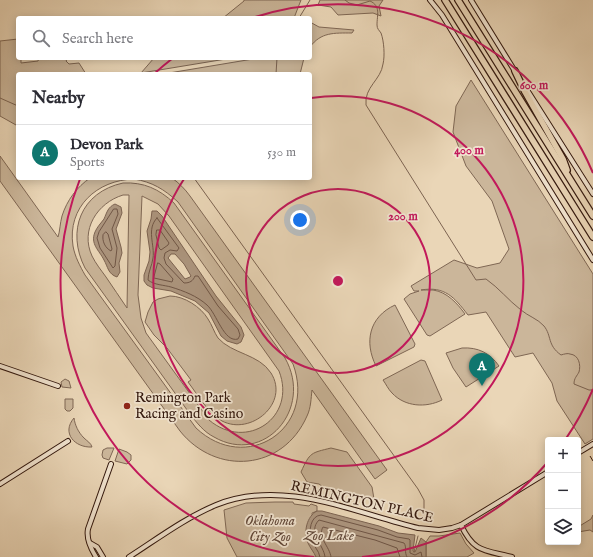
<!DOCTYPE html>
<html lang="en">
<head>
<meta charset="utf-8">
<style>
	body { margin:0; font-family:"IM FELL English",serif; background:#f2f2f3; color:#2b2b33 }
	.controls { position:absolute; right:12px; bottom:12px; display:grid; overflow:hidden; border-radius:4px; box-shadow:0 2px 10px #0003 }
	.controls button { width:36px; height:36px; display:grid; place-items:center; padding:0; border:0; border-bottom:1px solid #e1e1e2; background:#fff; color:#2b2b33; font:20px sans-serif }
	.you { position:absolute; left:300px; top:220px; width:14px; height:14px; margin:-10px; border:3px solid #fff; border-radius:50%; background:#1a73e8; box-shadow:0 0 0 6px #1a73e833 }
	.badge { display:grid; place-items:center; width:26px; height:26px; border-radius:50%; background:#0f766e; color:#fff; font-size:13px; font-weight:700 }
	.pin { position:absolute; translate:-50% -33px; filter:drop-shadow(0 1px 2px #0008) }
	.pin::after { content:''; position:absolute; top:21px; width:14px; height:12px; background:inherit; clip-path:polygon(0 0,100% 0,50% 100%) }
	.list { margin:0; padding:0; list-style:none }
	h2 { display:flex; justify-content:space-between; align-items:center; height:52px; margin:0; padding:0 16px; font-size:17px }
	h2 small { font-size:13px; font-weight:400; color:#7c7c81 }
	.list li { display:grid; grid-template-columns:26px 1fr auto; gap:12px; align-items:center; box-sizing:border-box; height:56px; padding:0 16px; border-top:1px solid #e1e1e2 }
	.list b { display:block; font-size:15px; white-space:nowrap }
	.list p { margin:0; font-size:13px; white-space:nowrap; color:#7c7c81 }
	.list em { font-size:13px; font-style:normal; color:#7c7c81 }
	.icon { flex:none; width:22px; height:22px; fill:none; stroke:currentColor; stroke-width:2; stroke-linecap:round; stroke-linejoin:round }
	.map { position:relative; flex:none; width:593px; height:557px; overflow:hidden }
	.search { position:absolute; background:#fff; box-shadow:0 2px 10px #0003; left:16px; top:16px; width:296px; height:44px; display:flex; align-items:center; gap:10px; box-sizing:border-box; padding:0 14px; border-radius:4px; color:#7c7c81; font-size:15px }
	.panel { position:absolute; background:#fff; box-shadow:0 2px 10px #0003; left:16px; top:72px; width:296px; height:108px; border-radius:4px }
	.map>svg:first-child { display:block }
	.green { fill:#cbb69a; stroke:#7f6754; fill-rule:evenodd }
	.water { fill:#ac957e; stroke:#7c6351; fill-rule:evenodd }
	.lines { fill:none; stroke-linecap:round; stroke-linejoin:round }
	.shore { stroke:#705646; stroke-width:1 }
	.stream { stroke:#7c6351; stroke-width:1 }
	.secondary-casing { stroke:#33180e; stroke-width:6 }
	.highway-casing { stroke:#33180e; stroke-width:8 }
	.secondary { stroke:#f1e4d0; stroke-width:4 }
	.highway { stroke:#ead6b7; stroke-width:5.5 }
	.rail { stroke:#33180e; stroke-width:1; stroke-dasharray:7 7; stroke-linecap:butt }
	.ring { fill:none; stroke:#c2185b; stroke-width:2 }
	.poi-dot { fill:#8f2418; stroke:#f1e4d0; stroke-width:1.5 }
	.labels { text-anchor:middle; dominant-baseline:central; stroke-width:3.5; stroke-linejoin:round; paint-order:stroke }
	.poi-label { font-size:14px; fill:#33180e; stroke:#f1e4d0; text-anchor:start }
	.street-label { font-size:14px; fill:#33180e; stroke:#f1e4d0 }
	.park-label { font-size:14px; font-style:italic; fill:#614738; stroke:#f1e4d0 }
	.water-label { font-size:15px; font-style:italic; fill:#634a3b; stroke:#f1e4d0 }
	.centre { fill:#c2185b; stroke:#f1e4d0; stroke-width:2 }
	.ring-label { font-size:12px; text-anchor:middle; font-weight:bold; fill:#c2185b; stroke:#f1e4d0; stroke-width:3.5; stroke-linejoin:round; paint-order:stroke }
</style>
</head>
<body>
<div class="map">
<svg width="593" height="557" viewBox="0 0 593 557">
	<rect width="100%" height="100%" fill="#ead6b7"/>
	<filter id="stains"><feTurbulence type="fractalNoise" baseFrequency=".005" numOctaves="4"/><feColorMatrix values="0 0 0 0 .2 0 0 0 0 .09 0 0 0 0 .02 0 0 0 .5 -.17"/></filter>
	<radialGradient id="worn" r=".72"><stop offset=".6" stop-color="#630" stop-opacity="0"/><stop offset="1" stop-color="#630" stop-opacity=".3"/></radialGradient>
	<g class="green">
		<path d="M 244,0 L 301,0 L 294,18 L 223,18 L 244,1 Z"/>
		<path d="M 320,0 L 383,0 L 379,6 L 381,16 L 373,13 L 338,15 L 331,7 L 318,5 Z"/>
		<path d="M 310,22 L 319,27 L 354,30 L 352,33 C 334,33 321,32 310,47 Z"/>
		<path d="M 18,39 L 18,58 L 21,58 L 21,63 L 38,61 L 39,58 L 68,58 L 66,61 L 69,64 L 79,63 L 86,74 L 18,74 L 18,124 L 16,125 L 0,116 L 0,41 Z"/>
		<path d="M 154,58 L 232,58 L 141,73 Z"/>
		<path d="M 259,58 L 304,58 L 300,74 L 163,74 Z"/>
		<path d="M 471,80 L 593,274 L 593,439 L 585,444 L 557,401 L 552,383 L 533,353 L 515,357 L 486,312 L 468,315 C 454,297 445,286 421,290 C 424,290 429,290 433,290 C 447,292 457,303 465,314 L 430,336 L 427,335 L 404,299 L 410,294 L 419,291 L 414,291 L 411,286 L 454,260 L 477,268 L 500,263 L 509,249 L 492,201 L 466,166 L 453,132 L 456,106 Z"/>
		<path d="M 0,156 L 58,237 C 60,231 60,223 62,216 C 67,200 77,187 90,178 L 172,178 C 179,183 185,189 190,196 L 387,470 L 375,479 L 312,390 C 311,398 311,408 307,416 C 283,471 216,476 180,431 L 0,181 ZM 134,179 C 152,182 164,189 178,202 L 293,364 C 317,429 246,475 196,428 L 85,275 C 80,266 75,257 73,246 C 67,207 97,180 134,179 Z"/>
		<path d="M 123,183 C 144,182 159,189 174,203 L 285,358 C 314,409 264,466 214,437 C 204,432 197,423 190,414 L 85,268 C 66,231 81,192 123,183 ZM 123,195 L 129,195 L 127,308 C 120,298 113,287 106,277 C 101,270 96,264 92,256 C 80,230 97,203 123,195 ZM 142,196 L 158,204 L 169,216 L 279,371 C 297,417 247,452 209,420 L 146,333 L 141,318 L 138,295 Z"/>
		<path d="M 170,296 C 184,296 201,307 208,319 C 212,325 214,332 218,338 C 232,354 259,354 271,373 C 290,403 251,436 222,421 C 207,412 198,395 188,382 L 191,380 L 167,348 L 154,335 L 145,322 L 148,312 L 153,302 L 158,299 Z"/>
		<path d="M 395,305 L 415,344 L 414,347 L 376,366 C 364,342 369,317 395,305 Z"/>
		<path d="M 462,348 C 478,347 490,353 499,366 L 466,387 L 453,368 L 446,353 Z"/>
		<path d="M 421,360 L 425,361 L 442,400 C 426,408 405,407 392,393 C 388,389 386,384 383,380 Z"/>
		<path d="M 65,379 L 69,381 L 71,388 L 62,387 L 61,382 Z"/>
		<path d="M 65,399 L 73,399 L 73,408 L 70,411 L 67,411 L 65,409 Z"/>
		<path d="M 74,418 C 75,425 78,432 84,438 C 87,441 91,443 92,447 C 75,448 61,433 74,418 Z"/>
		<path d="M 107,448 L 114,448 L 109,460 L 103,458 L 102,455 L 103,450 Z"/>
		<path d="M 331,448 L 347,452 L 372,487 L 374,499 L 327,490 L 319,484 L 307,482 L 301,472 C 310,452 311,453 331,448 Z"/>
		<path d="M 119,449 L 127,452 L 131,455 L 131,460 L 127,464 L 115,461 Z"/>
		<path d="M 275,502 L 293,502 L 294,504 L 309,506 L 311,504 L 317,506 L 317,511 L 312,513 L 316,557 L 237,557 L 227,538 L 224,510 L 246,503 Z"/>
		<path d="M 593,515 L 593,532 L 590,530 L 578,532 L 578,527 L 591,519 Z"/>
		<path d="M 460,533 L 466,544 L 474,553 L 467,557 L 426,557 L 426,542 L 430,536 L 439,536 Z"/>
	</g>
	<g class="water">
		<path d="M 115,204 L 121,207 L 122,213 L 116,229 L 121,247 L 122,253 L 119,263 L 120,272 L 117,277 C 108,274 108,267 104,260 C 99,250 90,244 95,232 C 97,227 101,223 104,219 C 107,212 108,207 115,204 Z"/>
		<path d="M 152,211 L 157,211 L 162,216 L 216,296 L 241,327 L 244,335 L 241,342 L 237,344 L 227,341 L 221,336 L 209,313 L 195,301 L 171,291 L 153,288 L 147,285 L 144,281 L 144,275 L 149,261 L 150,252 L 147,231 L 151,219 ZM 171,254 L 175,254 L 184,264 L 191,276 L 190,277 L 185,279 L 168,258 Z"/>
		<path d="M 317,511 L 322,511 L 379,526 L 398,533 L 415,535 L 413,551 L 415,552 L 421,538 L 426,542 L 426,557 L 316,557 C 314,552 310,548 308,543 C 303,532 307,516 317,511 Z"/>
	</g>
	<g class="lines">
		<g class="shore">
			<path d="M 114,209 L 117,209 L 118,214 L 112,229 L 117,248 L 115,266 L 113,268 L 100,248 L 97,238 L 99,232 Z"/>
			<path d="M 157,218 L 179,248 L 177,251 L 170,250 L 165,253 L 164,258 L 166,264 L 184,283 C 190,283 193,281 195,276 L 198,276 L 218,306 L 238,329 L 240,335 L 238,339 C 224,343 217,314 207,305 C 197,296 184,291 171,287 C 164,285 154,285 148,280 C 148,272 152,266 153,258 C 155,245 146,229 157,218 Z"/>
			<path d="M 157,230 L 160,230 L 169,243 L 168,245 L 161,250 L 159,248 L 156,235 Z"/>
			<path d="M 106,232 L 108,234 L 112,249 L 111,251 C 105,248 102,241 103,235 Z"/>
			<path d="M 158,263 L 160,264 L 173,279 L 172,282 L 154,278 Z"/>
			<path d="M 320,557 C 319,550 313,546 311,539 C 309,531 310,516 321,515 L 378,530 L 397,537 L 409,539 L 410,540 L 410,553 L 415,555 L 421,552 L 422,557"/>
			<path d="M 325,557 C 324,545 307,532 319,520 L 404,543 C 407,547 404,552 407,557"/>
			<path d="M 331,557 C 330,547 317,537 323,527 L 375,540 L 397,548 L 400,557"/>
		</g>
		<g class="stream">
			<path d="M 345,0 L 349,3 L 357,5 L 370,1 C 381,6 377,15 377,25 C 377,29 379,30 381,33 C 384,41 385,56 383,64 C 381,80 364,87 366,105 L 476,280 L 486,279 C 499,288 508,300 521,310 C 528,316 538,319 544,326 C 552,336 547,345 561,355 C 564,354 568,353 570,354 C 579,355 581,365 579,372 C 577,376 574,378 574,384 L 589,390 L 593,390"/>
			<path d="M 299,18 L 310,0"/>
			<path d="M 276,74 L 277,58"/>
			<path d="M 0,98 L 18,106"/>
			<path d="M 194,178 L 418,489 L 424,500 L 424,514"/>
			<path d="M 414,552 L 418,536"/>
		</g>
		<g class="secondary-casing">
			<g id="secondary">
				<path d="M 430,0 L 442,15 L 593,260"/>
				<path d="M 471,0 L 516,73"/>
				<path d="M 524,85 L 593,194"/>
				<path d="M 0,366 L 58,386"/>
				<path d="M 578,453 L 593,444"/>
				<path d="M 0,484 L 68,441"/>
				<path d="M 461,525 C 474,553 485,550 512,557"/>
				<path d="M 90,543 L 97,547 L 103,557"/>
				<path d="M 96,557 C 91,549 86,539 88,529 L 111,464"/>
				<path d="M 129,557 C 157,539 185,518 216,505 C 283,478 352,512 418,528 L 439,530 L 452,528 L 461,525 L 548,472"/>
			</g>
		</g>
		<g class="highway-casing">
			<g id="highway">
				<path d="M 445,0 L 593,237"/>
				<path d="M 458,0 L 593,216"/>
				<path d="M 515,71 L 525,92 L 563,159 L 567,170"/>
			</g>
		</g>
		<use href="#secondary" class="secondary"/>
		<use href="#highway" class="highway"/>
		<path class="rail" d="M 590,456 L 593,461"/>
	</g>
	<g class="ring">
		<circle cx="338" cy="281" r="92"/>
		<path d="M311 98A185 185 0 1 1 184 179"/>
		<path d="M593 389A277 277 0 0 1 565 440M547 463A277 277 0 0 1 362 557M314 557A277 277 0 0 1 80 179M154 74A277 277 0 0 1 173 58M252 18A277 277 0 0 1 593 173"/>
	</g>
	<circle class="poi-dot" cx="127" cy="406" r="4"/>
	<g class="labels">
		<g class="poi-label">
			<text x="135" y="398">Remington Park<tspan x="135" dy="16">Racing and Casino</tspan></text>
		</g>
		<g class="street-label">
			<text transform="translate(362 502) rotate(13)">REMINGTON PLACE</text>
		</g>
		<g class="park-label">
			<text x="270" y="521">Oklahoma<tspan x="270" dy="16">City Zoo</tspan></text>
		</g>
		<g class="water-label">
			<text x="329" y="535">Zoo Lake</text>
		</g>
	</g>
	<circle cx="338" cy="281" r="6" class="centre"/>
	<g class="ring-label">
		<text x="534" y="89">600 m</text>
		<text x="469" y="154">400 m</text>
		<text x="403" y="220">200 m</text>
	</g>
	<rect width="100%" height="100%" filter="url(#stains)"/>
	<rect width="100%" height="100%" fill="url(#worn)"/>
</svg>
<div class="controls">
<button>+</button>
<button>−</button>
<button><svg class="icon" aria-label="layers" viewBox="0 0 24 24"><path d="M12 4l9 5-9 5-9-5zM3 14l9 5 9-5"/></svg></button>
</div>
<div class="you"></div>
<div class="pin badge" style="left:482px;top:386px">A</div>
<div class="search"><svg class="icon" aria-label="search" viewBox="0 0 24 24"><circle cx="10" cy="10" r="6"/><path d="M15 15l6 6"/></svg>Search here</div>
<section class="panel">
<h2>Nearby<small></small></h2>
<ul class="list">
<li><span class="badge">A</span><div><b>Devon Park</b><p>Sports</p></div><em>530 m</em></li>
</ul>
</section>
</div>
</body>
</html>
